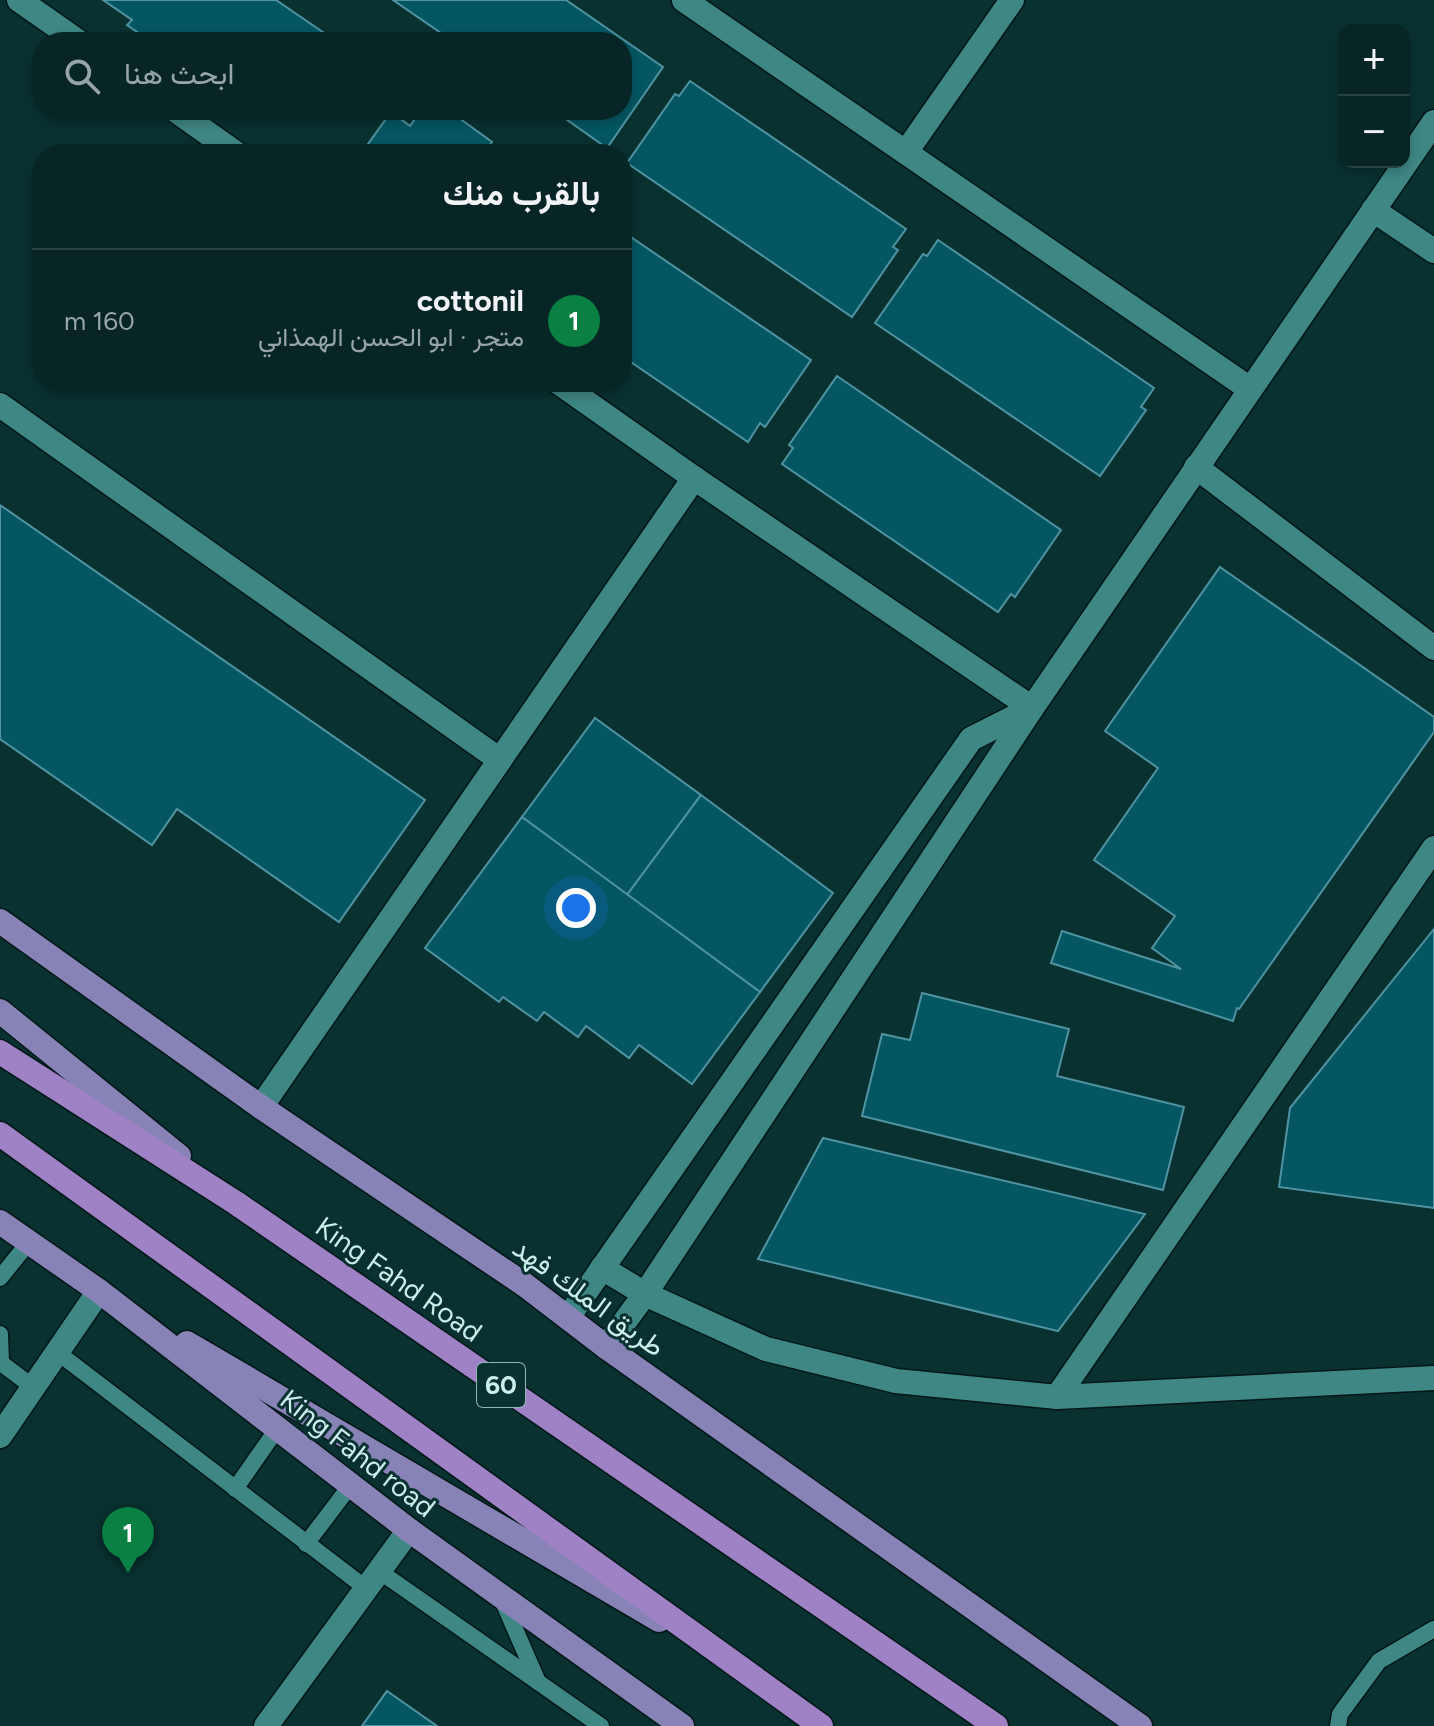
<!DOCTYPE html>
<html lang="ar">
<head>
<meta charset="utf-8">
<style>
	body { margin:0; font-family:Figtree,Vazirmatn,sans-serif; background:#102d2c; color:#f1f3f6; direction:rtl }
	.controls { position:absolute; right:24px; top:24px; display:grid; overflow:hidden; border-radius:16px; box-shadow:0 4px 12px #0003 }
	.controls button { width:72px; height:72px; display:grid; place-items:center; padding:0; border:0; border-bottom:2px solid #284241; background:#072524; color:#f1f3f6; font:40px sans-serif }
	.you { position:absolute; left:576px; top:908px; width:28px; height:28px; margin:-20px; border:6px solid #fff; border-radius:50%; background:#1a73e8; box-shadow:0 0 0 12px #1a73e833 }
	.badge { display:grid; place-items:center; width:52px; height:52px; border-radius:50%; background:#0b8043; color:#fff; font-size:26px; font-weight:700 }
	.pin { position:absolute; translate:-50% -66px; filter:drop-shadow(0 2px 4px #0008) }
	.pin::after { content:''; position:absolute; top:42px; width:28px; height:24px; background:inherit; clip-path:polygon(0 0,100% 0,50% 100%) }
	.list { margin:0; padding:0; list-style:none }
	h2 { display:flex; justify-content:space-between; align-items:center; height:104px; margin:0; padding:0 32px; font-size:34px }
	h2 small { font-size:26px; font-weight:400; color:#98a5a6 }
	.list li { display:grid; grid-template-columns:52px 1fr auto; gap:24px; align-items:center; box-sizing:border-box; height:144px; padding:0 32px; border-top:2px solid #284241 }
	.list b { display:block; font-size:30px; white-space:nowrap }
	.list p { margin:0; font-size:26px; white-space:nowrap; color:#98a5a6 }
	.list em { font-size:26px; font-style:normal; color:#98a5a6 }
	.icon { flex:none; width:44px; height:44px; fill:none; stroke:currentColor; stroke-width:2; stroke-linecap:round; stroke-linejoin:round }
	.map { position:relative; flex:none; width:1434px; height:1726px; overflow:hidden; direction:ltr }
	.search { position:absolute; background:#072524; box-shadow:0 4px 12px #0003; left:32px; top:32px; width:600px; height:88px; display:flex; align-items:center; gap:20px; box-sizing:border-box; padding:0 28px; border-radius:32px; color:#98a5a6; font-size:30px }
	.panel { position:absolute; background:#072524; box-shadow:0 4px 12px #0003; left:32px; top:144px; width:600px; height:248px; border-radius:32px; direction:rtl }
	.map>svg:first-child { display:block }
	.building { fill:#045663; stroke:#5093a1; stroke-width:2 }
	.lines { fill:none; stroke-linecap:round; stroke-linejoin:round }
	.service-casing { stroke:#021716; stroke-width:19 }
	.minor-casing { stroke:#021716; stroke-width:27 }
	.tertiary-casing { stroke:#021716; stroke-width:27 }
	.secondary-casing { stroke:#021716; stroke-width:27 }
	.primary-casing { stroke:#021716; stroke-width:27 }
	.trunk-casing { stroke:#021716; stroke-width:27 }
	.service { stroke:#3f8785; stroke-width:16 }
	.minor { stroke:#3f8785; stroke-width:24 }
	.tertiary { stroke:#3f8785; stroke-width:24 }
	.secondary { stroke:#3f8785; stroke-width:24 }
	.primary { stroke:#8783b6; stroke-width:24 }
	.trunk { stroke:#9f82c6; stroke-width:24 }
	.labels { text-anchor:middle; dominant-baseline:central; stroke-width:6; stroke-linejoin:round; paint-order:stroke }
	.shield { fill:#093130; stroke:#91b5b3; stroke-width:2 }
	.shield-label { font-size:26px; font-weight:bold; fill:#cbedeb }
	.street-label { font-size:28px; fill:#cbedeb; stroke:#093130 }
</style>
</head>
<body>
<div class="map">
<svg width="1434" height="1726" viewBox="0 0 1434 1726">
	<rect width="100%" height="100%" fill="#093130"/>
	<g class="building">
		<path d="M 103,0 L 276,0 L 330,37 L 327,42 L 152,42 L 127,25 L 132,20 Z"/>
		<path d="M 393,0 L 566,0 L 663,67 L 607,148 L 553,110 L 622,110 L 622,42 L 454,42 Z"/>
		<path d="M 690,81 L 906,229 L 893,247 L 898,250 L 852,317 L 627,163 L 675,94 L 679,96 Z"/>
		<path d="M 421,110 L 448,110 L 492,142 L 483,154 L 368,154 L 363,151 L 391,112 L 410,126 Z"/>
		<path d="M 622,231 L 811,360 L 765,427 L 760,423 L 748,442 L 622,356 Z"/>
		<path d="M 938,240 L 1154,388 L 1141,407 L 1146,410 L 1100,476 L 875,323 L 923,254 L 927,256 Z"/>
		<path d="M 837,376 L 1061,530 L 1015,597 L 1011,594 L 998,612 L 782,464 L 793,448 L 789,445 Z"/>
		<path d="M 0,505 L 425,800 L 339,922 L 177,809 L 152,845 L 0,739 Z"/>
		<path d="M 1220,567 L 1434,717 L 1434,732 L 1239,1009 L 1237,1008 L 1233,1021 L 1051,963 L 1062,931 L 1181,969 L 1152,948 L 1175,916 L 1094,860 L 1158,768 L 1105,731 Z"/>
		<path d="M 595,718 L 701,795 L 627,895 L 522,817 Z"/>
		<path d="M 701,795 L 833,893 L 760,992 L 627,895 Z"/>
		<path d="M 522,817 L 760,992 L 692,1084 L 639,1045 L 629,1058 L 586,1026 L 578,1037 L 544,1012 L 537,1021 L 503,997 L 499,1002 L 425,948 Z"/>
		<path d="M 1434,929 L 1434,1208 L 1279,1187 L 1290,1108 Z"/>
		<path d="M 922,993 L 1069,1029 L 1057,1076 L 1184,1107 L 1163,1190 L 862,1116 L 882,1034 L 910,1040 Z"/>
		<path d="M 823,1138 L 1145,1214 L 1058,1331 L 758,1259 Z"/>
		<path d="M 387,1691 L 437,1726 L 362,1726 Z"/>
	</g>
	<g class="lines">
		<g class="service-casing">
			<g id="service">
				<path d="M 0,1278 L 29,1242"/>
				<path d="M 0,1334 L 1,1363 L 33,1387"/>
				<path d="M 57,1352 L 367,1589"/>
				<path d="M 235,1489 L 277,1429"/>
				<path d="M 306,1544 L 350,1486"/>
				<path d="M 379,1571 L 601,1726"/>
				<path d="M 501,1597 L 538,1682"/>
				<path d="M 1338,1726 L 1340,1714 L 1379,1661 L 1434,1629"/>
			</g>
		</g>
		<g class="minor-casing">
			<g id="minor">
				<path d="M 19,0 L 79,42"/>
				<path d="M 684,0 L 1250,389"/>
				<path d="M 175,110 L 237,154"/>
				<path d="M 906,152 L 1012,0"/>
				<path d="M 1373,210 L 1434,251"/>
				<path d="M 558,382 L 694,478 L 1032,708"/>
				<path d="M 0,405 L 500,760"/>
				<path d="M 1196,467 L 1434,648"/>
				<path d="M 261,1107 L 694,478"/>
				<path d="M 1057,1397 L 1434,848"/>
				<path d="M 0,1436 L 99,1291"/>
				<path d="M 266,1726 L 409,1530"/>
			</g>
		</g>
		<g class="tertiary-casing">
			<g id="tertiary">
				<path d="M 1032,708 L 1434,122"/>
				<path d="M 602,1268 L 645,1294"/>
				<path d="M 569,1316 L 971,739 L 1032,708 L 645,1294 L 606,1347"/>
			</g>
		</g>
		<g class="secondary-casing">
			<path id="secondary" d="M 645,1294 L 766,1349 L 896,1381 L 1057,1397 L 1434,1378"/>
		</g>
		<g class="primary-casing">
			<g id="primary">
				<path d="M 0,921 L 261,1107 L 525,1285 L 606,1347 L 1140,1726"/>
				<path d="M 0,1011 L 179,1156"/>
				<path d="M 0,1222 L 99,1291 L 409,1530 L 682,1726"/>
				<path d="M 187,1343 L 659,1620"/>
			</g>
		</g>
		<g class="trunk-casing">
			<g id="trunk">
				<path d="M 0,1052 L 236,1203 L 996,1726"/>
				<path d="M 0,1134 L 821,1726"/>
			</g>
		</g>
		<use href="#service" class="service"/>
		<use href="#minor" class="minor"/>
		<use href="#tertiary" class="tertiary"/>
		<use href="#secondary" class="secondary"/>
		<use href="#primary" class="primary"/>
		<use href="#trunk" class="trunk"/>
	</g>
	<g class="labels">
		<rect class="shield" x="477" y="1363" width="48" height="44" rx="6"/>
		<g class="shield-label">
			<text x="501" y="1385">60</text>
		</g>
		<g class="street-label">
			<text transform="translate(399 1279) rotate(35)">King Fahd Road</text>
			<text transform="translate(589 1297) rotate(36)">طريق الملك فهد</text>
			<text transform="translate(358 1453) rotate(38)">King Fahd road</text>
		</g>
	</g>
</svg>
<div class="controls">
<button>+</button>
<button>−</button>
</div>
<div class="you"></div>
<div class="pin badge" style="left:128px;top:1573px">1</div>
<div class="search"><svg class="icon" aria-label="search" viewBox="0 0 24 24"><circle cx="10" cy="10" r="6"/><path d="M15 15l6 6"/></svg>ابحث هنا</div>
<section class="panel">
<h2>بالقرب منك<small></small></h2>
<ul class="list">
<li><span class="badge">1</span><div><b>cottonil</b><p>متجر · ابو الحسن الهمذاني</p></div><em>160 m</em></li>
</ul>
</section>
</div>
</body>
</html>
